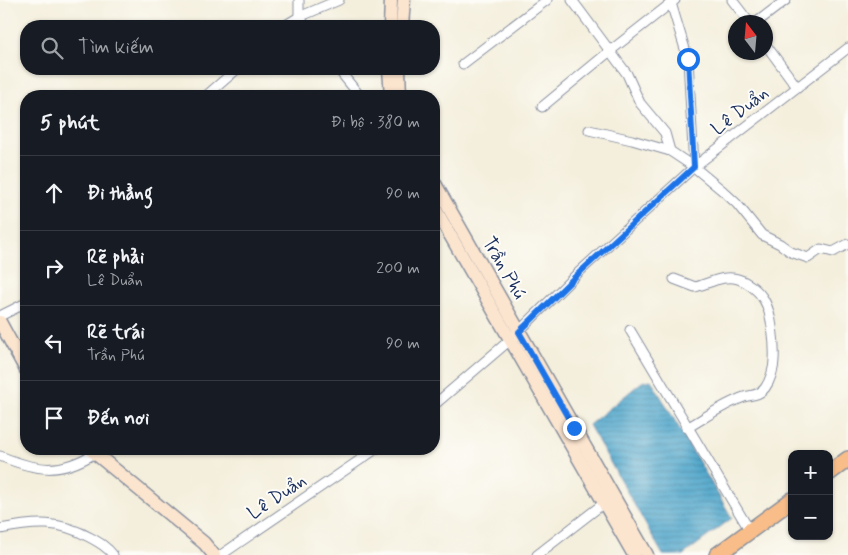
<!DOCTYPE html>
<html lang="vi">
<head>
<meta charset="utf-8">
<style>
	body { margin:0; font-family:Mynerve,sans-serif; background:#20242c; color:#f1f3f6 }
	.controls { position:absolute; right:15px; bottom:15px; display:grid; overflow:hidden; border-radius:10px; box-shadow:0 1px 4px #0004 }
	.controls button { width:45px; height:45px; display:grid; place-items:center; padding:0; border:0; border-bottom:1px solid #363941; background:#171b24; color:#f1f3f6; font:25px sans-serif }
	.compass { position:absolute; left:728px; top:15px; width:45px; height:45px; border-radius:50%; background:#171b24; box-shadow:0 1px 4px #0004; rotate:344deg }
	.stop { position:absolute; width:15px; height:15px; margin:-11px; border:4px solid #1a73e8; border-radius:50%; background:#fff }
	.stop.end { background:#1a73e8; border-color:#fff; box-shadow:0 1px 5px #0008 }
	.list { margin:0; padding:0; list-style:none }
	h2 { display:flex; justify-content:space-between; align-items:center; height:65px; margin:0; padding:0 20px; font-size:21px }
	h2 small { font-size:16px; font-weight:400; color:#9ea1a6 }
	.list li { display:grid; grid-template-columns:32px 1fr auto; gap:15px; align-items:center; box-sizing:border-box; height:75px; padding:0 20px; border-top:1px solid #363941 }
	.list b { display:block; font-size:19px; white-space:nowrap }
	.list p { margin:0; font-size:16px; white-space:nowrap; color:#9ea1a6 }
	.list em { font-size:16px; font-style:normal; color:#9ea1a6 }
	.icon { flex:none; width:28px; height:28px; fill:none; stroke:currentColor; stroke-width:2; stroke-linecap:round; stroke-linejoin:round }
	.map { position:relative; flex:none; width:848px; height:555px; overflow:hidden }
	.search { position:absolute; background:#171b24; box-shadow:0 1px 4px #0004; left:20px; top:20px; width:420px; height:55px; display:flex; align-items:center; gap:12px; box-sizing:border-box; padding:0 18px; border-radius:20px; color:#9ea1a6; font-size:19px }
	.panel { position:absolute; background:#171b24; box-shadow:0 1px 4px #0004; left:20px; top:90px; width:420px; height:365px; border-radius:20px }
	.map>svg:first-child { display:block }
	.water { fill:url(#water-rules); stroke:#346a94 }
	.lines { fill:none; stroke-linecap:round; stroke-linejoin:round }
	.street-casing { stroke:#888f9e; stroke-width:11 }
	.secondary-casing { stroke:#888f9e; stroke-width:15 }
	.highway-casing { stroke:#888f9e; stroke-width:18 }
	.street { stroke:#fff; stroke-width:9 }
	.secondary { stroke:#fce5cf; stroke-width:12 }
	.highway { stroke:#f8bd88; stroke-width:15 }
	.route { stroke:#1a73e8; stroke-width:6 }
	.labels { text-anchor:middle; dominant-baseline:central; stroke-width:4; stroke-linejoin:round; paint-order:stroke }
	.street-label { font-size:19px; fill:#1b2f5e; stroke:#fdfcf7 }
</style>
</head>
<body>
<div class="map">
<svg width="848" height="555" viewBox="0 0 848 555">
	<defs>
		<pattern id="water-rules" width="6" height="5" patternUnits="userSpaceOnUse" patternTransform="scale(1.25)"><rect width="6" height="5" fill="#4ea5ca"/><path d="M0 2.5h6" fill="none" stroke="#4087a7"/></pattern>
	</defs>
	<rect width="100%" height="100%" fill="#fdfcf7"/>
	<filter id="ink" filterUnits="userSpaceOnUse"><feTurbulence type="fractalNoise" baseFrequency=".02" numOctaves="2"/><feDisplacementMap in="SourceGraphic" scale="10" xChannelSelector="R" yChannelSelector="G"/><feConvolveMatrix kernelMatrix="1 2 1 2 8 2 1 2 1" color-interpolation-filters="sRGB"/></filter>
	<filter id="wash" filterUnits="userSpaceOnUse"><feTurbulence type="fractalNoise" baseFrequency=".0096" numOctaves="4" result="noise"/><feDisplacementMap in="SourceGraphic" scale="20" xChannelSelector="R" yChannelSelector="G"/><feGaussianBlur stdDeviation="1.12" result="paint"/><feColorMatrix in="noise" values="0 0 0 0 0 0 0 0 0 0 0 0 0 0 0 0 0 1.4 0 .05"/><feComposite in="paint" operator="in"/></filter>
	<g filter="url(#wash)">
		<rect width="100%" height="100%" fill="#f4efdd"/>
		<path class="water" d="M 651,380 L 732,518 L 683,555 L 663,555 L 589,425 L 642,382 Z"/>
	</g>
	<g filter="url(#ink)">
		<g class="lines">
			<g class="street-casing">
				<g id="street">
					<path d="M 299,0 L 299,17 L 306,26"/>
					<path d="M 572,0 L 627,74 L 640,103 L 665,133 L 670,151"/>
					<path d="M 732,0 L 749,22"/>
					<path d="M 671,3 L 688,59 L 694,167 L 723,191 L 737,204 L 762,235 L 780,244 L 791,252 L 808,258 L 821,249 L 833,252 L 848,244"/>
					<path d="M 757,22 L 786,0"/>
					<path d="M 284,26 L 299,17 L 339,0"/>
					<path d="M 766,45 L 797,87"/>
					<path d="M 463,64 L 547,0"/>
					<path d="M 338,69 L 360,96"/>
					<path d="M 206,96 L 237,69"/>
					<path d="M 542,107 L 610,51 L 675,0"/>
					<path d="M 589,130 L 632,140 L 670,151 L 694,167"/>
					<path d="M 674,279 L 695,287 C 708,284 724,274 738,279 C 748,282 759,291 764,300 C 772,313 775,345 774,360 C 774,369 770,381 765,388 C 760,395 752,395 744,397 C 724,404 706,417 687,428"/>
					<path d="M 0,316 L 26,303"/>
					<path d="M 630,330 L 750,531"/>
					<path d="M 434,405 L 510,340 L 578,273 L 694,167 L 848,48"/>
					<path d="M 0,456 C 37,471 60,475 95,453"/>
					<path d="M 0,529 C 35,522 60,520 91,538 C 100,543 107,547 113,555"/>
					<path d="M 221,555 L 376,449"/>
					<path d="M 537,555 L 608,500"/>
				</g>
			</g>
			<g class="secondary-casing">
				<g id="secondary">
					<path d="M 390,26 L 391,0"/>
					<path d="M 402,26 L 404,0"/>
					<path d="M 389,69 L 391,96"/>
					<path d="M 399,69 L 400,96"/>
					<path d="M 434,182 L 647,555"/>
					<path d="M 434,207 L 634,555"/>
					<path d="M 0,322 L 26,370"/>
					<path d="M 90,449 L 204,543 L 214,555"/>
				</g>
			</g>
			<g class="highway-casing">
				<g id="highway">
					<path d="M 829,473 L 848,459"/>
					<path d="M 717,555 L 792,500"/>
				</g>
			</g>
			<use href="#street" class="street"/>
			<use href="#secondary" class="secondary"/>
			<use href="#highway" class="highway"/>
		</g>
	</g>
	<g class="lines" filter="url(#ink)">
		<path class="route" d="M 574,428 L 519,332 L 578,274 L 694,167 L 688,59"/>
	</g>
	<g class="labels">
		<g class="street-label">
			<text transform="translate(740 111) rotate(-38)">Lê Duẩn</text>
			<text transform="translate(504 268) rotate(60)">Trần Phú</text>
			<text transform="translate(277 497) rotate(-34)">Lê Duẩn</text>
		</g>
	</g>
</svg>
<div class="controls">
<button>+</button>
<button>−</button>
</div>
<svg class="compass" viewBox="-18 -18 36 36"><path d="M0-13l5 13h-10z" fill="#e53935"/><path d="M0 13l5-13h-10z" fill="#9ea1a6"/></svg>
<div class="stop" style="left:688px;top:59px"></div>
<div class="stop end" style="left:574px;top:428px"></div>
<div class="search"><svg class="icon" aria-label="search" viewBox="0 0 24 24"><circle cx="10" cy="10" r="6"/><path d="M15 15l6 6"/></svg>Tìm kiếm</div>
<section class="panel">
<h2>5 phút<small>Đi bộ · 380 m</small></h2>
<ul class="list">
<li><svg class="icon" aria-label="ahead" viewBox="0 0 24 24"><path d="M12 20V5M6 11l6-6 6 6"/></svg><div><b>Đi thẳng</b></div><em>90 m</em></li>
<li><svg class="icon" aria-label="right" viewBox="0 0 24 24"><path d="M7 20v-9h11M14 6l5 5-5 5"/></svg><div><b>Rẽ phải</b><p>Lê Duẩn</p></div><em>200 m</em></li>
<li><svg class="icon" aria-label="left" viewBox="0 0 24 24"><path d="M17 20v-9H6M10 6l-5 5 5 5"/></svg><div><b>Rẽ trái</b><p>Trần Phú</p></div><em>90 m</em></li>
<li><svg class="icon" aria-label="arrive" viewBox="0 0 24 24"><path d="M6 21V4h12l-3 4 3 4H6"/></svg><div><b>Đến nơi</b></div></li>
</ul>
</section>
</div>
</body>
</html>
